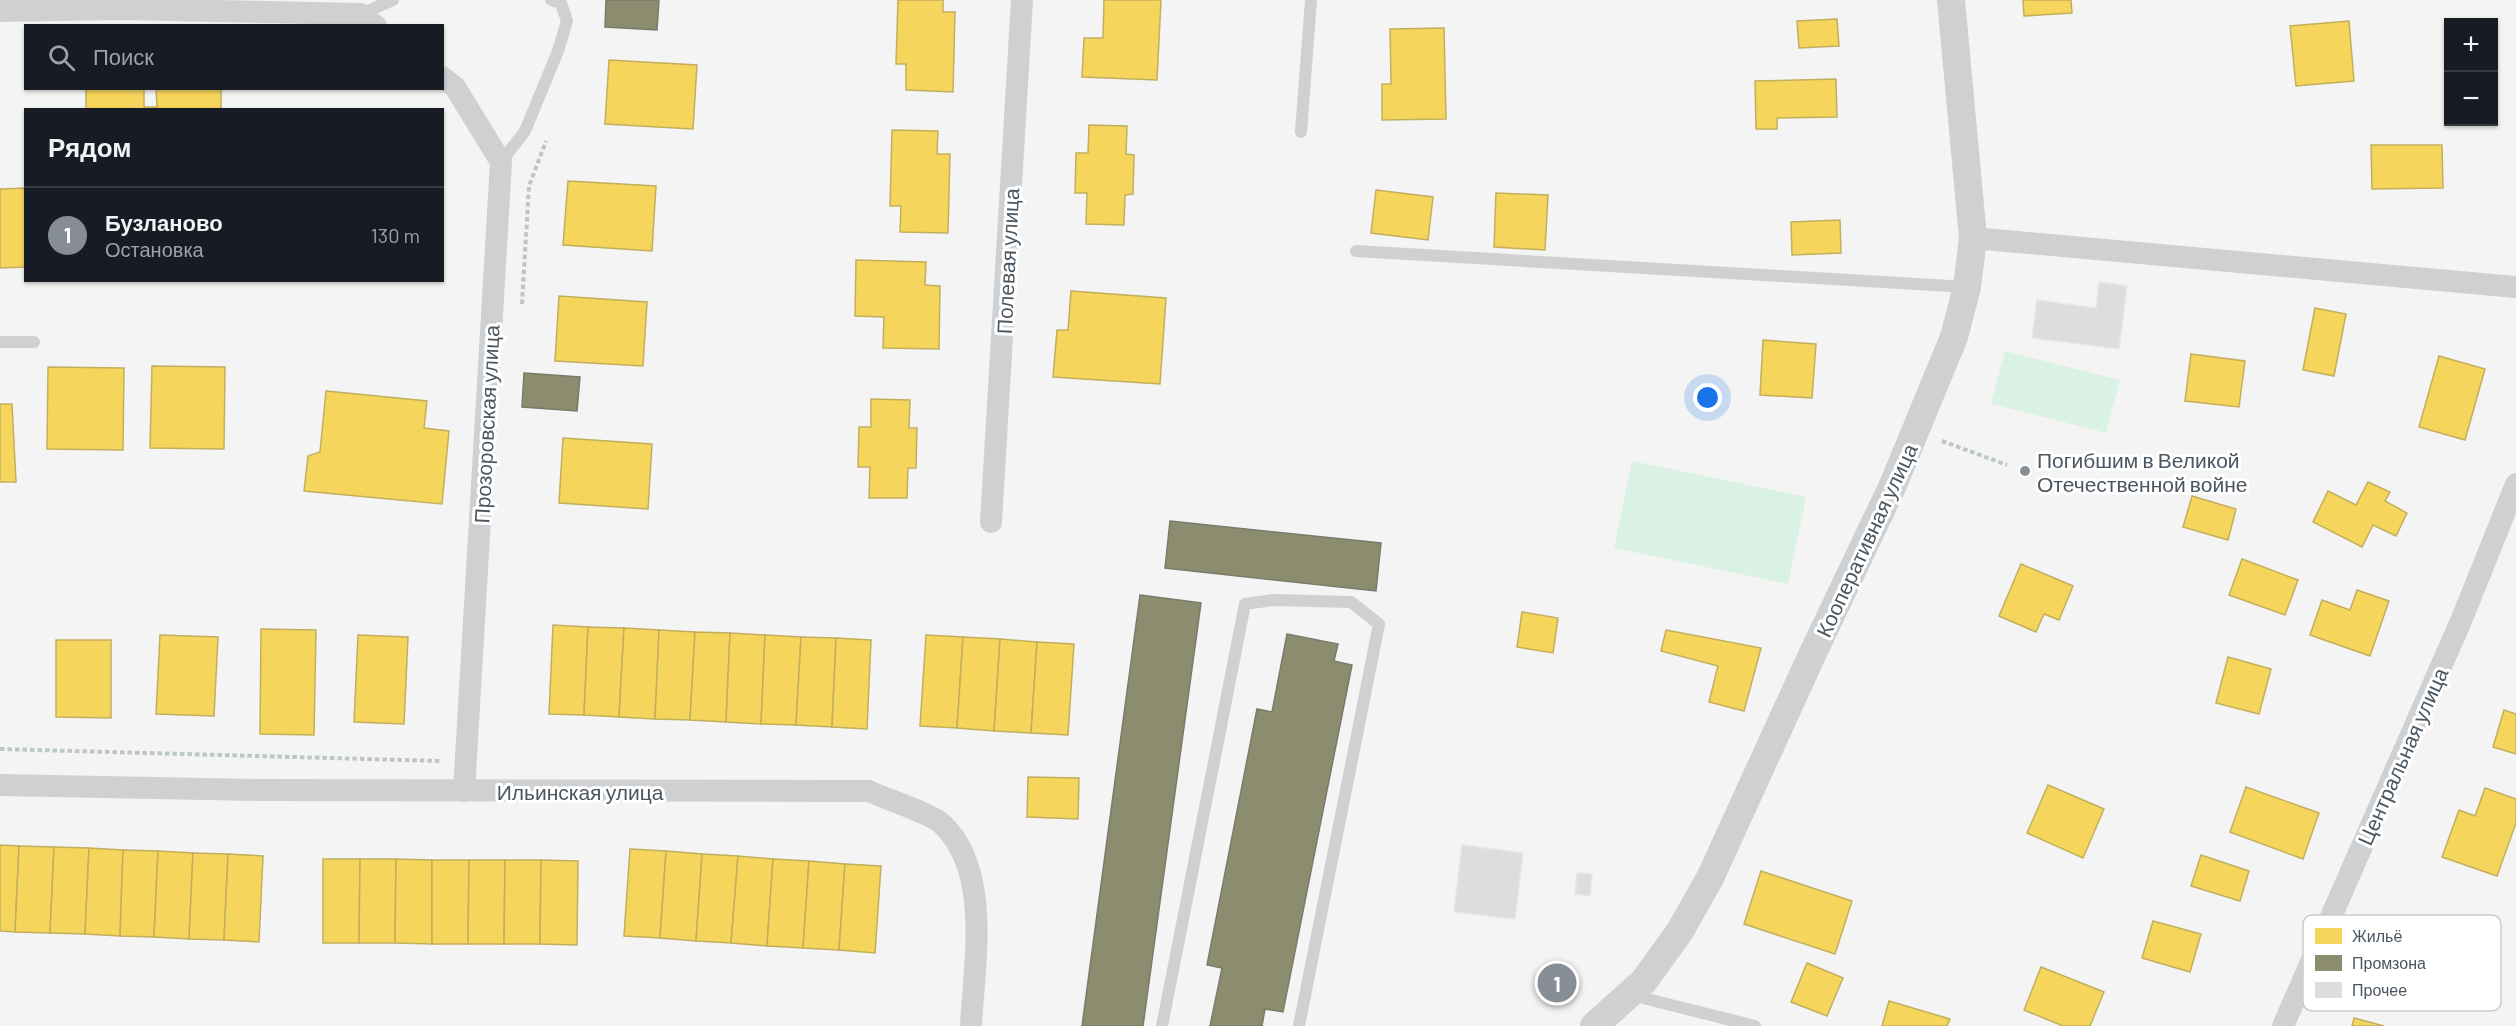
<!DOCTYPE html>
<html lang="ru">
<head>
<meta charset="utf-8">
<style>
	body { margin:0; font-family:Barlow,sans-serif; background:#20242c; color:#f1f3f6 }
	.controls { position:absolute; right:18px; top:18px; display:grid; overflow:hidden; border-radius:0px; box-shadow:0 2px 4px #0004 }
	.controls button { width:54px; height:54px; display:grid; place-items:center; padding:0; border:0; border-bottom:2px solid #363941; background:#171b24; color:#f1f3f6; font:30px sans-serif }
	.you { position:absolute; left:1708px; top:398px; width:21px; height:21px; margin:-15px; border:4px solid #fff; border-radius:50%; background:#1a73e8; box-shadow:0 0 0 9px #1a73e833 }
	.badge { display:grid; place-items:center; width:39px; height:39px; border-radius:50%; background:#868d94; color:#fff; font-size:20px; font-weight:700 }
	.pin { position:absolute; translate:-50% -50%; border:3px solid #fff; box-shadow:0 2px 6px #0006 }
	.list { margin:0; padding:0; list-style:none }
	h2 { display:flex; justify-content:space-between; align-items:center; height:78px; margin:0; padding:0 24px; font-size:26px }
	h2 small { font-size:20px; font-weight:400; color:#9ea1a6 }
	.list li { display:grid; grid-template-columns:39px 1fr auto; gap:18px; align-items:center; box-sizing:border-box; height:96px; padding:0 24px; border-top:2px solid #363941 }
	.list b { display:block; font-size:22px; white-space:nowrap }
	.list p { margin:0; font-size:20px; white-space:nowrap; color:#9ea1a6 }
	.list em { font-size:20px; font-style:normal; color:#9ea1a6 }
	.icon { flex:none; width:33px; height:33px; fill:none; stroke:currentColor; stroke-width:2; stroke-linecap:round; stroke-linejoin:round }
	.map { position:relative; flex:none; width:2516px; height:1026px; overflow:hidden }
	.search { position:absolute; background:#171b24; box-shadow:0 2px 4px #0004; left:24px; top:24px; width:420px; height:66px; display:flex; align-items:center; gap:15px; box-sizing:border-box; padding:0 21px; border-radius:0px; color:#9ea1a6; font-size:22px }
	.panel { position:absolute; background:#171b24; box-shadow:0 2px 4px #0004; left:24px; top:108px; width:420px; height:174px; border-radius:0px }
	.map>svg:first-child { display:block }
	.green { fill:#d9f2e3 }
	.homes { fill:#f6d55c; stroke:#c2af5e; stroke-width:1.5 }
	.industry { fill:#8c8c6e; stroke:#787c6a; stroke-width:1.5 }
	.building { fill:#ddddde; stroke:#e5e6e7; stroke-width:1.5 }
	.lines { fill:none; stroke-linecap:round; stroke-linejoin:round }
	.path { stroke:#bcc7c4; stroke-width:4; stroke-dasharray:4.5 3; stroke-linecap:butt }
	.service { stroke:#ced0d2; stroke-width:12 }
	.minor { stroke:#ced0d2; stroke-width:22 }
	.tertiary { stroke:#ced0d2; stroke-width:28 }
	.poi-dot { fill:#868d94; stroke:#fff; stroke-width:2 }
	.labels { text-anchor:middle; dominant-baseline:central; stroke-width:6; stroke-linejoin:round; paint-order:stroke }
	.street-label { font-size:21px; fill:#4a5661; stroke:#fff }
	.poi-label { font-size:21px; fill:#4a5661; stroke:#fff; text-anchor:start }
	.key { fill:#fff; stroke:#c9ccd0; stroke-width:1.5 }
	.key-label { font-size:16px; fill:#4a5661 }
</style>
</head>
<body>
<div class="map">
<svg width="2516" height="1026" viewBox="0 0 2516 1026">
	<rect width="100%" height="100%" fill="#f4f4f4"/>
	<g class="green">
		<path d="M 2005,351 L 2120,380 L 2106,433 L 1991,404 Z"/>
		<path d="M 1632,461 L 1806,497 L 1788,584 L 1614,548 Z"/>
	</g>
	<g class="homes">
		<path d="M 898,0 L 943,0 L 943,12 L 955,12 L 953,92 L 906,90 L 906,64 L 896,64 Z"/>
		<path d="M 1104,0 L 1161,0 L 1157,80 L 1082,77 L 1084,38 L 1103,38 Z"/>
		<path d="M 2023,0 L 2071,0 L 2072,13 L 2024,16 Z"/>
		<path d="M 1837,19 L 1839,46 L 1799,48 L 1797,21 Z"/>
		<path d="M 2349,21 L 2354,81 L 2296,86 L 2290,26 Z"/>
		<path d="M 1444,28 L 1446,119 L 1382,120 L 1382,84 L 1391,84 L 1390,29 Z"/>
		<path d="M 609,60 L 697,65 L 693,129 L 605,124 Z"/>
		<path d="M 1836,79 L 1837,117 L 1777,118 L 1777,129 L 1756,129 L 1755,81 Z"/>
		<path d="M 86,88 L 144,88 L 144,107 L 157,107 L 156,88 L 221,88 L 221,110 L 86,110 Z"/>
		<path d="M 1089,125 L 1127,126 L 1126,154 L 1134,155 L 1133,194 L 1125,195 L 1124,225 L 1086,224 L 1087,193 L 1075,193 L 1076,153 L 1088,153 Z"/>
		<path d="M 892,130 L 938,131 L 937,154 L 950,154 L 948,233 L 900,232 L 901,206 L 890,206 Z"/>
		<path d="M 2371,145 L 2442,145 L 2443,188 L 2372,189 Z"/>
		<path d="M 568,181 L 656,186 L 652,251 L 563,245 Z"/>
		<path d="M 26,188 L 26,267 L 0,268 L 0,189 Z"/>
		<path d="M 1376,190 L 1433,197 L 1428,240 L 1371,233 Z"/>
		<path d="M 1496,193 L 1548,195 L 1545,250 L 1494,247 Z"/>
		<path d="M 1840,220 L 1841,253 L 1792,255 L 1791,222 Z"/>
		<path d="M 856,260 L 926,262 L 925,285 L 940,286 L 939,349 L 883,348 L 884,317 L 855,316 Z"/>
		<path d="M 1071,291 L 1166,298 L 1160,384 L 1053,377 L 1057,330 L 1068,330 Z"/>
		<path d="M 559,296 L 647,302 L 643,366 L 555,361 Z"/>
		<path d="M 2315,308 L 2346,314 L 2334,376 L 2303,370 Z"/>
		<path d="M 1763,340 L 1816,344 L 1812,398 L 1760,395 Z"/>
		<path d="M 2191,354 L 2245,361 L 2239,407 L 2185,401 Z"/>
		<path d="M 2439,356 L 2485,369 L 2465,440 L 2419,427 Z"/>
		<path d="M 152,366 L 225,367 L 224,449 L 150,448 Z"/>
		<path d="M 48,367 L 124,368 L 123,450 L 47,449 Z"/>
		<path d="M 326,391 L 427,401 L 424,428 L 449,431 L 442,504 L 304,491 L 308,456 L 320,452 Z"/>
		<path d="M 871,399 L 910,400 L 909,428 L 917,428 L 916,468 L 908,468 L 907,498 L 869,498 L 870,467 L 858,467 L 859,427 L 871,427 Z"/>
		<path d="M 0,404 L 12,404 L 16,482 L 0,482 Z"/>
		<path d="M 563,438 L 652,444 L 648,509 L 559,503 Z"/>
		<path d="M 2368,482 L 2390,492 L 2385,501 L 2407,513 L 2396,536 L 2373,525 L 2362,547 L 2313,522 L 2328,491 L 2356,505 Z"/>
		<path d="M 2192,496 L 2236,509 L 2228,540 L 2183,527 Z"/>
		<path d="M 2242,559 L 2298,580 L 2285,615 L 2229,595 Z"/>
		<path d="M 2021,564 L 2073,586 L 2059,620 L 2044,614 L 2036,632 L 1999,616 Z"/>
		<path d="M 2357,590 L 2389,601 L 2370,656 L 2310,635 L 2322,600 L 2350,610 Z"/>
		<path d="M 1522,612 L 1558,618 L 1553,653 L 1517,647 Z"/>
		<path d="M 553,625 L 588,627 L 584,715 L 549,714 Z"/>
		<path d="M 588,627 L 624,628 L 619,717 L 584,715 Z"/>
		<path d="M 624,628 L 659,630 L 655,719 L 619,717 Z"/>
		<path d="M 261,629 L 316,630 L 314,735 L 260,734 Z"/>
		<path d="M 659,630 L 695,632 L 690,720 L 655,719 Z"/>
		<path d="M 1666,630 L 1761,648 L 1744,711 L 1709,702 L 1718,666 L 1661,651 Z"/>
		<path d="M 695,632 L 730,633 L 726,722 L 690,720 Z"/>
		<path d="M 730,633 L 765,635 L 761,724 L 726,722 Z"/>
		<path d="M 160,635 L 218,637 L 214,716 L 156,714 Z"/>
		<path d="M 358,635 L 408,637 L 404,724 L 354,722 Z"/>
		<path d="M 765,635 L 801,637 L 796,725 L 761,724 Z"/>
		<path d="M 926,635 L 963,637 L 957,728 L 920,726 Z"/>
		<path d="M 801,637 L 836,638 L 832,727 L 796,725 Z"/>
		<path d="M 963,637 L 1000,639 L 994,731 L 957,728 Z"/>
		<path d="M 836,638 L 871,640 L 867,729 L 832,727 Z"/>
		<path d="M 1000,639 L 1037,642 L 1031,733 L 994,731 Z"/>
		<path d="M 56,640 L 111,640 L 111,718 L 56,717 Z"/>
		<path d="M 1037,642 L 1074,644 L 1068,735 L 1031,733 Z"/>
		<path d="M 2228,657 L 2271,669 L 2259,714 L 2216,703 Z"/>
		<path d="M 2504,710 L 2516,714 L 2516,754 L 2493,747 Z"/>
		<path d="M 1028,777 L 1079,778 L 1078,819 L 1027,817 Z"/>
		<path d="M 2048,785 L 2104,809 L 2083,858 L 2027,833 Z"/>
		<path d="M 2246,787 L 2319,813 L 2303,859 L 2230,832 Z"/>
		<path d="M 2485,788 L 2516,799 L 2516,823 L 2497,876 L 2442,857 L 2459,810 L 2475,816 Z"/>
		<path d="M 0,845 L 19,846 L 15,932 L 0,931 Z"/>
		<path d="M 19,846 L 54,847 L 50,933 L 15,932 Z"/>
		<path d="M 54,847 L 89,848 L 85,934 L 50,933 Z"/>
		<path d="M 89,848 L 123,850 L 120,936 L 85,934 Z"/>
		<path d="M 630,849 L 666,851 L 660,938 L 624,936 Z"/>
		<path d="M 123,850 L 158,851 L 154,937 L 120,936 Z"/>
		<path d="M 158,851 L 193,853 L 189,939 L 154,937 Z"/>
		<path d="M 666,851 L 702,854 L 696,941 L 660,938 Z"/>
		<path d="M 193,853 L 228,854 L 224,940 L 189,939 Z"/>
		<path d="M 228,854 L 263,856 L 259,942 L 224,940 Z"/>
		<path d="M 702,854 L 738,856 L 731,943 L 696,941 Z"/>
		<path d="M 2201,855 L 2249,871 L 2240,901 L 2191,886 Z"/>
		<path d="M 738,856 L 773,859 L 767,946 L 731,943 Z"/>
		<path d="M 323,859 L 360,859 L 359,943 L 323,943 Z"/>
		<path d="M 360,859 L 396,859 L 395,943 L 359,943 Z"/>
		<path d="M 396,859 L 432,860 L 432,944 L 395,943 Z"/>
		<path d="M 773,859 L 809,861 L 803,948 L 767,946 Z"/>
		<path d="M 432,860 L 469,860 L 468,944 L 432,944 Z"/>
		<path d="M 469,860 L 505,860 L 504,944 L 468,944 Z"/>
		<path d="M 505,860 L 541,860 L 540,944 L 504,944 Z"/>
		<path d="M 541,860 L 578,861 L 577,945 L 540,944 Z"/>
		<path d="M 809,861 L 845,864 L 839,950 L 803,948 Z"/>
		<path d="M 845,864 L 881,866 L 875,953 L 839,950 Z"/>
		<path d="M 1761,871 L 1852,901 L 1835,954 L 1744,924 Z"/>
		<path d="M 2153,921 L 2201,934 L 2190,972 L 2142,958 Z"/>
		<path d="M 1807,963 L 1843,978 L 1827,1016 L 1791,1002 Z"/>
		<path d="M 2041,967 L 2104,992 L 2090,1026 L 2063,1026 L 2024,1010 Z"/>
		<path d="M 1889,1001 L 1950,1019 L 1947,1026 L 1882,1026 Z"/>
		<path d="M 2354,1018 L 2384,1026 L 2352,1026 Z"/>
	</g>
	<g class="industry">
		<path d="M 606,0 L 659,0 L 657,30 L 605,27 Z"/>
		<path d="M 524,373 L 580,377 L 577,411 L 522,407 Z"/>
		<path d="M 1170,521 L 1381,543 L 1376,591 L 1165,568 Z"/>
		<path d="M 1140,595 L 1201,603 L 1143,1026 L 1082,1026 Z"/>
		<path d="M 1287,634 L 1338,644 L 1334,661 L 1352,665 L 1283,1012 L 1265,1009 L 1262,1026 L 1210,1026 L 1222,968 L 1207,965 L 1257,709 L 1272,712 Z"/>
	</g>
	<g class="building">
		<path d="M 2099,282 L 2127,286 L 2119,349 L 2032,338 L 2037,300 L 2096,308 Z"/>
		<path d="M 1462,845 L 1523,853 L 1515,919 L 1454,912 Z"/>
		<path d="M 1577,873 L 1592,874 L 1590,896 L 1575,894 Z"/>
	</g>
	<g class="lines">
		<g class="path">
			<path d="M 522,304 L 529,186 L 546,141"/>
			<path d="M 1942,441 L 2007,465"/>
			<path d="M 0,749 L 440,761"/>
		</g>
		<g class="service">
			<path d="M 361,14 L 393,0"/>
			<path d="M 1301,132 L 1311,0"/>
			<path d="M 501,162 L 525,131 L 558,51 L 567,21 L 561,3 L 551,0"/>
			<path d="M 1356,251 L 1967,287"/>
			<path d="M 0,342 L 34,342"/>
			<path d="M 1631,995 L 1755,1026"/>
			<path d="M 1162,1026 L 1245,604 L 1273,600 L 1351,602 L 1379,624 L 1299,1026"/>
		</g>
		<g class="minor">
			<path d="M 0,11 L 121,9 L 361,14 L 376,26"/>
			<path d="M 442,77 L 455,87 L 501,162 L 464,791"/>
			<path d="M 1973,238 L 2516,287"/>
			<path d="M 991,522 L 1022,0"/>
			<path d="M 0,785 L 261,790 L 869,791 C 883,798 931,814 941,823 C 992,869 974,964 971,1026"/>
			<path d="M 2283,1026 L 2461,621 L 2516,484"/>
		</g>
		<path class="tertiary" d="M 1594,1026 L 1644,981 L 1680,931 L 1710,878 L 1812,655 L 1893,485 L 1954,337 L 1967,287 L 1973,238 L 1951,0"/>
	</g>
	<circle class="poi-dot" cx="2025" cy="471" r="6"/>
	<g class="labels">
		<g class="street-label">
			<text transform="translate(1007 261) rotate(-87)">Полевая улица</text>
			<text transform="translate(486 424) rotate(-87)">Прозоровская улица</text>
			<text transform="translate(1866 540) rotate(-65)">Кооперативная улица</text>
			<text transform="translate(2402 756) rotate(-66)">Центральная улица</text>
			<text x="580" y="791">Ильинская улица</text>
		</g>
		<g class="poi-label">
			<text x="2037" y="459">Погибшим в Великой<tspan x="2037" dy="24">Отечественной войне</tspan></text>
		</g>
	</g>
	<rect x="2303" y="915" width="198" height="96" rx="9" class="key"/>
	<rect x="2315" y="928" width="27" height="16" fill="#f6d55c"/>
	<rect x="2315" y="955" width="27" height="16" fill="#8c8c6e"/>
	<rect x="2315" y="982" width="27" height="16" fill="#ddddde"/>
	<g class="key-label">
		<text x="2352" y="942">Жильё</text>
		<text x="2352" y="969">Промзона</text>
		<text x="2352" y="996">Прочее</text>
	</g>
</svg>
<div class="controls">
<button>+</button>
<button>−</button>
</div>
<div class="you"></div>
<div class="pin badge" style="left:1557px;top:983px">1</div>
<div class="search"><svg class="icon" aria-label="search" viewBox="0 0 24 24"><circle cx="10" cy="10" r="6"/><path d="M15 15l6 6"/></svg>Поиск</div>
<section class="panel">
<h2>Рядом<small></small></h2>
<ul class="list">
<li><span class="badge">1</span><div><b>Бузланово</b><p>Остановка</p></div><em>130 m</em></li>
</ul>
</section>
</div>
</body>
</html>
